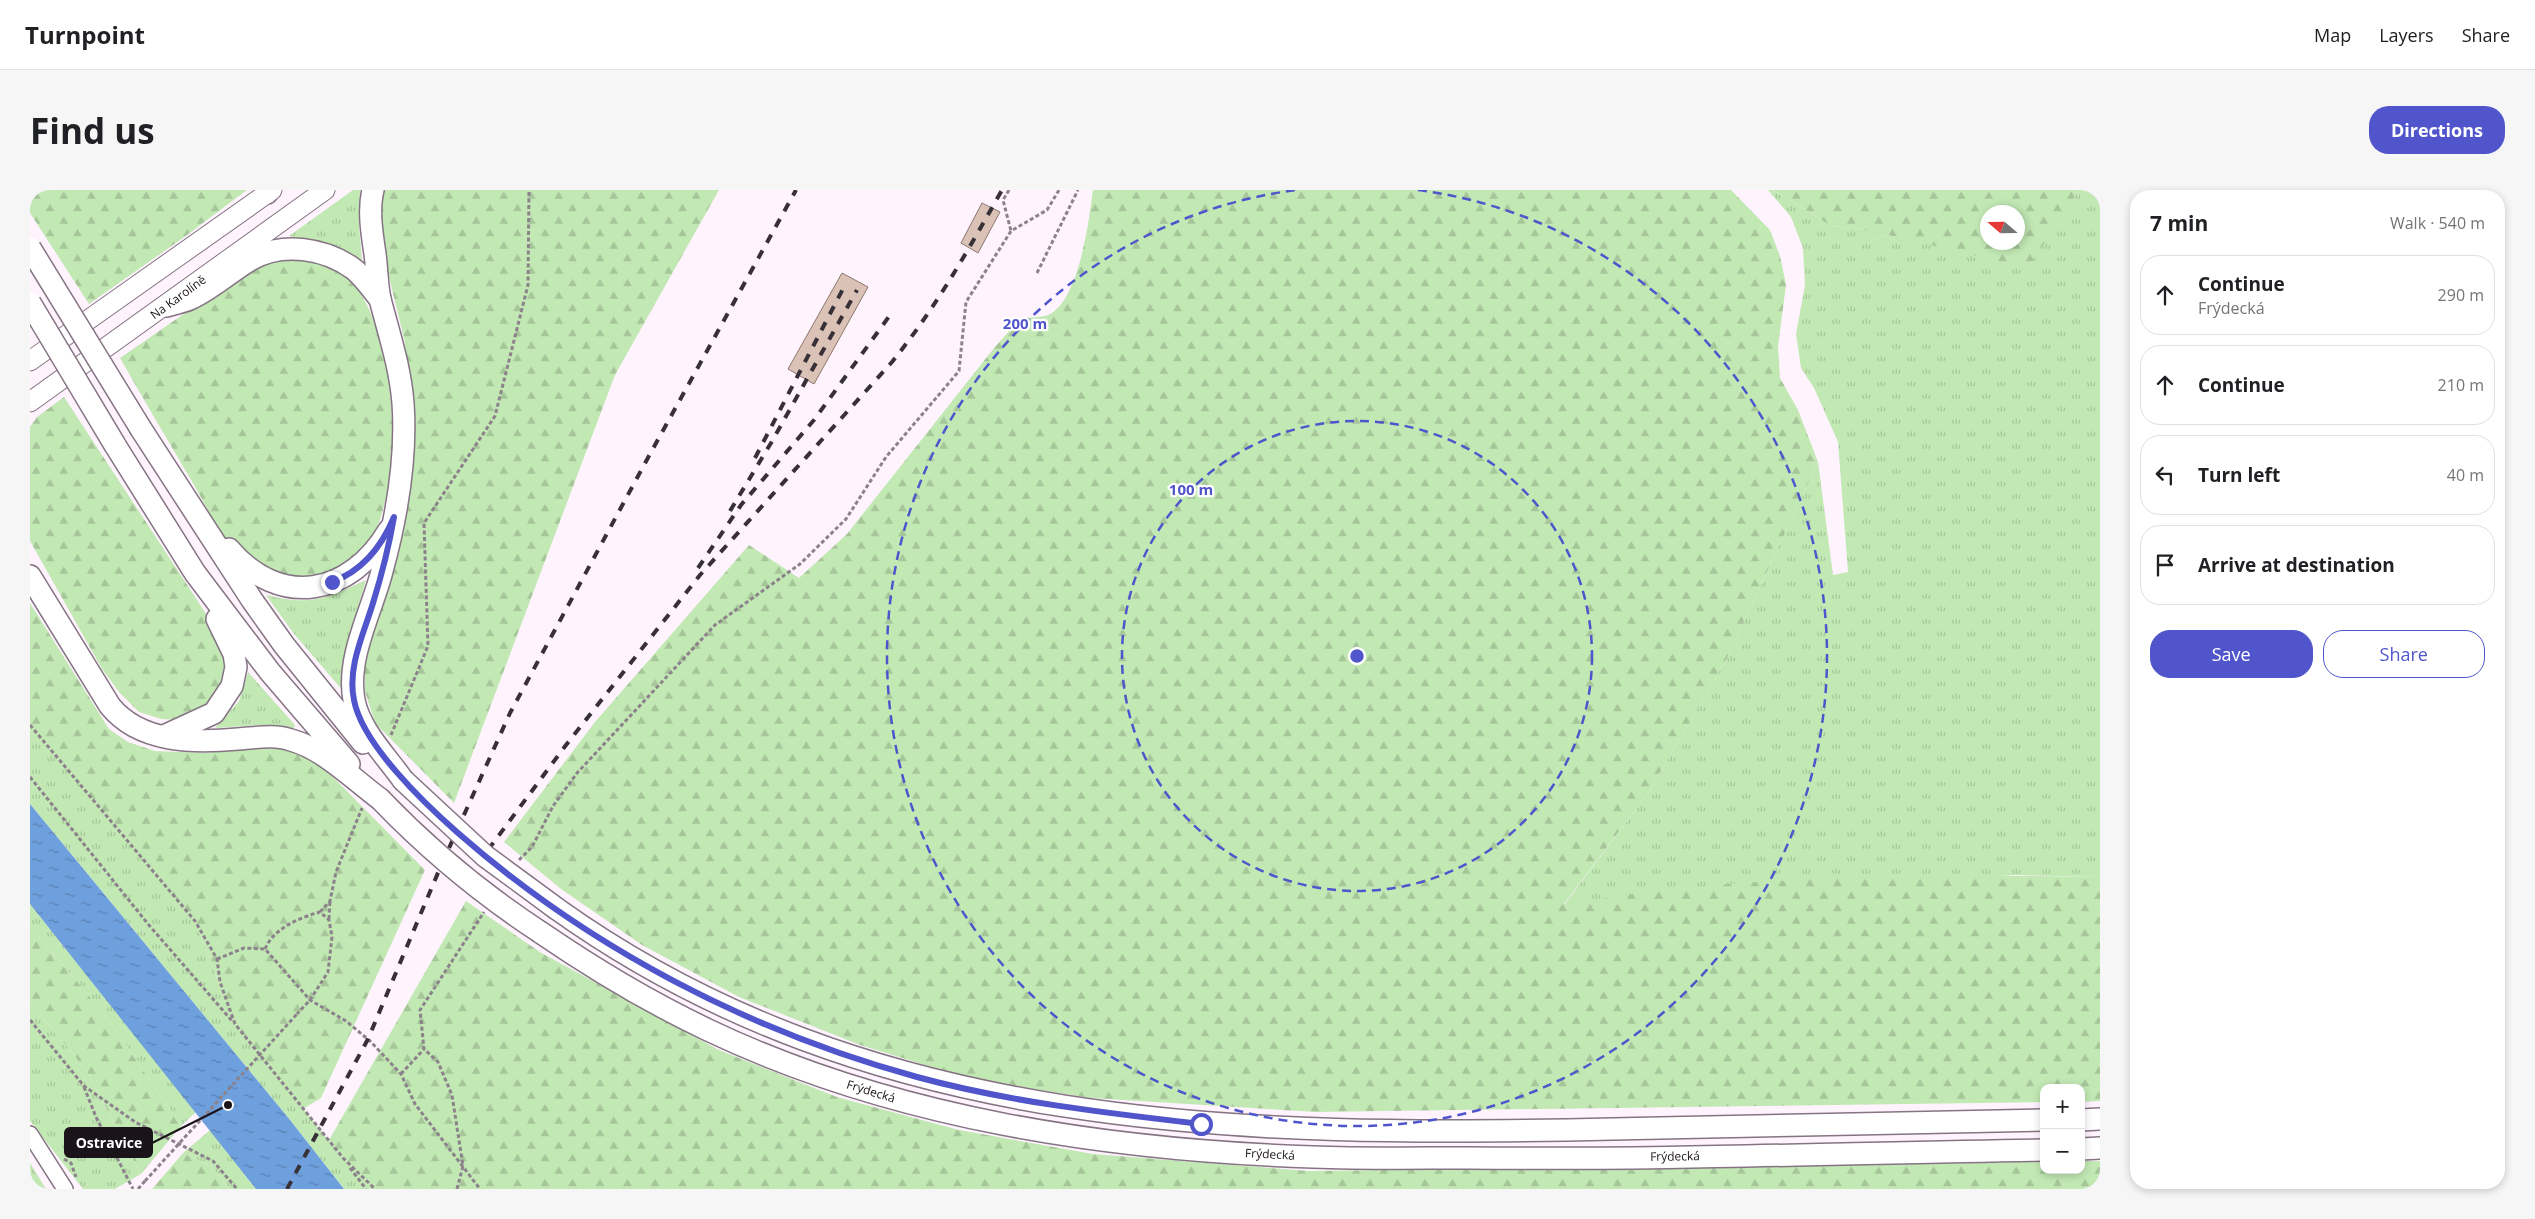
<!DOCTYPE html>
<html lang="en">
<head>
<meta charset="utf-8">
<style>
	body { margin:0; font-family:"Open Sans",sans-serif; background:#f6f6f6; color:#202124 }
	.controls { position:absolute; right:15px; bottom:15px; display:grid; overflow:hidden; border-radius:10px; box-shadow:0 2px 8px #0003 }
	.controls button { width:45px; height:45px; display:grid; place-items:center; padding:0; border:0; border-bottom:1px solid #e0e0e0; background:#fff; color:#202124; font:25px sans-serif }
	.compass { position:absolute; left:1950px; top:15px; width:45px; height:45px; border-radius:50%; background:#fff; box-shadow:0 2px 8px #0003; rotate:290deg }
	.stop { position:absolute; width:15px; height:15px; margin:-11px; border:4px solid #5055cb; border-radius:50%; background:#fff }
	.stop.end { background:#5055cb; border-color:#fff; box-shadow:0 1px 5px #0008 }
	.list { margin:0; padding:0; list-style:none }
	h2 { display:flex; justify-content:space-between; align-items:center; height:65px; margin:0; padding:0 20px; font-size:21px }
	h2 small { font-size:16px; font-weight:400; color:#757577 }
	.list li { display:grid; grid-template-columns:32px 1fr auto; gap:15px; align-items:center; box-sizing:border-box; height:80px; margin:0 10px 10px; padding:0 10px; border:1px solid #e0e0e0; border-radius:20px }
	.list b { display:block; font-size:19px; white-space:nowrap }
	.list p { margin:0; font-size:16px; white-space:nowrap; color:#757577 }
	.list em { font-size:16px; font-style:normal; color:#757577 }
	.actions { display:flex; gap:10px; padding:15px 20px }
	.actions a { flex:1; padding:11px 0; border:1px solid #5055cb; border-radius:20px; text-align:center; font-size:18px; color:#5055cb }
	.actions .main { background:#5055cb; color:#fff }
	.icon { flex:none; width:28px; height:28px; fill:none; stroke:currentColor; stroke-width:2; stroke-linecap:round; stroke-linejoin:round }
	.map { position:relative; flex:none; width:2070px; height:999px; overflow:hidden; border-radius:20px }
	header { display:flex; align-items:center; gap:30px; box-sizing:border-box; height:70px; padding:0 25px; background:#fff; border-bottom:1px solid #e0e0e0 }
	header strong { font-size:24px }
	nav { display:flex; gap:28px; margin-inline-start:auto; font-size:18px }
	.intro { display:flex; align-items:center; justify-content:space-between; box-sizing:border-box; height:120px; padding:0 30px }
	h1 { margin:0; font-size:35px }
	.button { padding:12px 22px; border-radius:20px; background:#5055cb; color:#fff; font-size:18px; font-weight:700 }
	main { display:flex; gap:30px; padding:0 30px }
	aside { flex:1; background:#fff; border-radius:20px; box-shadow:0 2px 8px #0003 }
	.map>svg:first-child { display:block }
	.grass { fill:url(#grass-tufts) }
	.forest { fill:url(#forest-firs); fill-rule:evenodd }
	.water { fill:url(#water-ripples) }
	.building { fill:#dbc2b7; stroke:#8d766c }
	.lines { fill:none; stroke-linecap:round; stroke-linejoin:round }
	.minor-casing { stroke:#857484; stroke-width:18 }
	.tertiary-casing { stroke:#857484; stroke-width:21 }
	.secondary-casing { stroke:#857484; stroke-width:24 }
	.path { stroke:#8c828b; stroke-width:3; stroke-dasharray:4 2.5; stroke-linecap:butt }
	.minor { stroke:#fff; stroke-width:15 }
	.tertiary { stroke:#fff; stroke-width:19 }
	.secondary { stroke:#fff; stroke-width:21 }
	.rail { stroke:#383037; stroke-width:4; stroke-dasharray:9 9; stroke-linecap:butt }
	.secondary-bridge-casing { stroke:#857484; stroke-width:24; stroke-linecap:butt }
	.path-bridge { stroke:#8c828b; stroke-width:3; stroke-dasharray:4 2.5; stroke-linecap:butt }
	.secondary-bridge { stroke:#fff; stroke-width:21 }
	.route { stroke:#5055cb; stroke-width:6 }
	.ring { fill:none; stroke:#5055cb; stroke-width:2.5; stroke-dasharray:9 6 }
	.labels { text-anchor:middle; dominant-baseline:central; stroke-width:4.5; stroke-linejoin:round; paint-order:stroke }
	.street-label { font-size:12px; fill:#1a1319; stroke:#fff }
	.centre { fill:#5055cb; stroke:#fff; stroke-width:2.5 }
	.ring-label { font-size:15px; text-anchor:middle; font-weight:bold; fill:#5055cb; stroke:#fff; stroke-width:4.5; stroke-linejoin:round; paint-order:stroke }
	.leader { fill:none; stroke:#1a1319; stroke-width:2 }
	.callout-dot { fill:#1a1319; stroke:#fff; stroke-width:2 }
	.callout { fill:#1a1319; stroke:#1a1319; stroke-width:2 }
	.callout-label { font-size:14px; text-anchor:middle; font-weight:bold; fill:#fff }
</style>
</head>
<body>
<header>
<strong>Turnpoint</strong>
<nav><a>Map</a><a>Layers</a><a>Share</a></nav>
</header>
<div class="intro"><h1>Find us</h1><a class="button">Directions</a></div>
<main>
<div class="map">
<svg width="2070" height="999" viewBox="0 0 2070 999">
	<defs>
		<pattern id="grass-tufts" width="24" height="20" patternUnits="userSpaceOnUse" patternTransform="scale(1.25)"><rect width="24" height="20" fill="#c2e8b4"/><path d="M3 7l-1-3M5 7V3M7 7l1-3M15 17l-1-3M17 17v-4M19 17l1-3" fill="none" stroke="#a6c69a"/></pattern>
		<pattern id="forest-firs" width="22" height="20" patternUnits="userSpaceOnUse" patternTransform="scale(1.25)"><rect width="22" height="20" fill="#c2e8b4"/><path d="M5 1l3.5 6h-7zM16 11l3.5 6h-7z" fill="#a6c69a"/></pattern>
		<pattern id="water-ripples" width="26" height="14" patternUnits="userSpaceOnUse" patternTransform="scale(1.25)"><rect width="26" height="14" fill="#6ea0de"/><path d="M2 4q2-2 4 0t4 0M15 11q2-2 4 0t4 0" fill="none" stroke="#5a81b3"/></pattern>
	</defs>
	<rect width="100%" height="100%" fill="#fff3fe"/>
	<g class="grass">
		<path d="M 323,0 L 330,0 L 329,36 L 332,70 L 286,51 L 259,46 Z"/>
		<path d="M 1738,0 L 1743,0 L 1801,36 L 1833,39 L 1847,49 L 1858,45 L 1998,77 L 2049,0 L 2056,0 L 2070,10 L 2070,687 L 1984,685 L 1534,715 L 1618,603 L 1696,470 L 1788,272 L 1803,385 L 1818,382 L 1808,252 L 1784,198 L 1771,178 L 1766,144 L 1775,95 L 1773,58 L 1761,27 Z"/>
		<path d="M 336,390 L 317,454 L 314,502 L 264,444 L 236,405 C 282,416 294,409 336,390 Z"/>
		<path d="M 218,482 L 265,535 L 264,538 L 228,535 L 185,538 L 209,511 Z"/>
		<path d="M 0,534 L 165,731 L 205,834 L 313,968 L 345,999 L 314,999 L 260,930 L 0,614 Z"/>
		<path d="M 0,714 L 166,922 L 151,936 L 76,826 L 0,736 Z"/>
		<path d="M 0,812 L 56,880 L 111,984 L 85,999 L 53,999 L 0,931 Z"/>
		<path d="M 180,940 L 226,999 L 199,999 L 181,976 L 153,963 Z"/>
		<path d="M 0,973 L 16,999 L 0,999 Z"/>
	</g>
	<g class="forest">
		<path d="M 0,0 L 217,0 L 153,48 L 59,114 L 0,23 Z"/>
		<path d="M 354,0 L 689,0 L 585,185 L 424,613 L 345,533 L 335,501 L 335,468 L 384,243 L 375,153 L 356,74 L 348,31 Z"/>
		<path d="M 1063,0 L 1701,0 L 1740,40 L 1750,66 L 1756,95 L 1748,156 L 1750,188 L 1768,220 L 1788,272 L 1696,470 L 1618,603 L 1534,714 C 1562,712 1589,705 1616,702 C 1764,685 1922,684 2070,687 L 2070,911 L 2051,912 L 2051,898 L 2014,898 L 2014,912 L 1286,922 L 1061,908 L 941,889 L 830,855 L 709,807 L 612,755 L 531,699 L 474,652 L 565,532 L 719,355 L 769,388 L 817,344 L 964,158 L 991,128 C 999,127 1011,128 1018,125 C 1049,112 1059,30 1063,0 Z"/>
		<path d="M 1743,0 L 2049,0 L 1998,78 L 1858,45 L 1847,49 L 1833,39 L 1801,36 ZM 1958,22 L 1988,22 L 1988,52 L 1958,52 Z"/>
		<path d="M 268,68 C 286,71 303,74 317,87 C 371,135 384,336 316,378 C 310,382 301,383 295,385 C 283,390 266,391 254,388 C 244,386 214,365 205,358 C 189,344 175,314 164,295 C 139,253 114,210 90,168 L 226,74 Z"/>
		<path d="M 34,207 L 192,448 L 196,477 L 190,499 L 177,515 L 148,530 L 131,529 L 109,522 L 89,502 L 72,479 L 0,351 L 0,237 L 7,227 Z"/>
		<path d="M 0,413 L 79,539 L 98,552 L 125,561 L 178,563 L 230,555 L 268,560 L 300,584 L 395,680 L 291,908 L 273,919 L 205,834 L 165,731 L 0,534 Z"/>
		<path d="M 436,711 L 510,762 L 689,860 L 807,907 L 929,940 L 1063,964 L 1279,981 L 2014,972 L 2014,980 L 2051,980 L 2051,971 L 2070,971 L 2070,999 L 345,999 L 313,968 L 299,950 Z"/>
		<path d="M 0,736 L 76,826 L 151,936 L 111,984 L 56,880 L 0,812 Z"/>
		<path d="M 153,963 L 181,976 L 199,999 L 122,999 Z"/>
	</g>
	<path class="water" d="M 0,614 L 260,930 L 314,999 L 226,999 L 0,714 Z"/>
	<g class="building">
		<path d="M 952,13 L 970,22 L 948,63 L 931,53 Z"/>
		<path d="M 812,83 L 838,97 L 784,194 L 758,179 Z"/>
	</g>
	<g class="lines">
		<g class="minor-casing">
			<path id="minor" d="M 0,944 L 35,999"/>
		</g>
		<g class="tertiary-casing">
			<g id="tertiary">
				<path d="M 0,171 L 242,0"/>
				<path d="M 0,212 L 295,0"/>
			</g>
		</g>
		<g class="secondary-casing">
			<g id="secondary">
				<path d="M 343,0 C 338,20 342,44 345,64 C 347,79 347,95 350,109 C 359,144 370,176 373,213 C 377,270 367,326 352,381 C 342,421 316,467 324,510 C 329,539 356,566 373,590"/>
				<path d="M 237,3 L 239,0"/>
				<path d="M 137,116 C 145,113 155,112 162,108 C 183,98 200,82 220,70 C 252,51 296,58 325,80 C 334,88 342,99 350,109"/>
				<path d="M 111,239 L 222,410 L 254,455 L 333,553"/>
				<path d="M 85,255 L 165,383 L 240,482 L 319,574"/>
				<path d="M 199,359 C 250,419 320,406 359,340"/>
				<path d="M 0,386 L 80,516 C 110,553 164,553 208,549 C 225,548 244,544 261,550 C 294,559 323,589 350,609"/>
				<path d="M 134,546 L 184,523 L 202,496 L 206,477 L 204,464 L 187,429"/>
				<path d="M 527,719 C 841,943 1213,947 1583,939 C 1727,936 1870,933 2014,930"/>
				<path d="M 510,742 C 564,779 619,812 678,840 C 865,929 1078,960 1283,967 C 1335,969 1387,968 1438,968 C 1630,970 1822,963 2014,960"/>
				<path d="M 2051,930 L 2070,929"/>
				<path d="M 2051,959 L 2070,958"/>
			</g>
		</g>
		<g class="path">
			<path d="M 979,0 L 973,10 L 981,41"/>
			<path d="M 1007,83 L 1048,0"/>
			<path d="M 0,535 L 165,731 L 187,769 L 190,792 L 205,834 L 313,968 L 345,999"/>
			<path d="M 361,545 L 398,456 L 394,333 L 465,226 L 498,95 L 499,0"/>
			<path d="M 0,587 L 118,734 L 203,832"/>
			<path d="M 489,670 L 502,657 L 523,616 L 547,583 L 685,435 L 770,374 L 816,329 L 856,267 L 929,181 L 936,112 L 981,41 L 1017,20 L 1029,0"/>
			<path d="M 290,722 L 300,711 L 306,682 L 332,618"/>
			<path d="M 299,729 L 300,711"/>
			<path d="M 235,759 C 244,738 269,728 290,722 L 299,730 L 302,747 L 298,782 L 280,810 L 267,824"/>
			<path d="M 187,769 L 214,758 L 235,759 L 280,810 L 316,831 L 340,851 L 371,884 L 385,914 L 450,999"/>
			<path d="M 0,830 L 54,896 L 105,932 L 183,971 L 207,999"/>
			<path d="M 371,884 L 394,859"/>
			<path d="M 54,897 L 66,927 L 103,999"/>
			<path d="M 34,969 L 41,973 L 46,987"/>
			<path d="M 320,978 L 336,999"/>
			<path d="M 108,999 L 115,991"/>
			<path d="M 427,999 L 433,976 L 422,905 L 408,872 L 394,859 L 390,820 L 454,722"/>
		</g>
		<use href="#minor" class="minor"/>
		<use href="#tertiary" class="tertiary"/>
		<use href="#secondary" class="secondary"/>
		<g class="rail">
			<path d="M 725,268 L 816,93"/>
			<path d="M 700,321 L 741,253 L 827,100"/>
			<path d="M 668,378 L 711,315 L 784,230 L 863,121"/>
			<path d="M 458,660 L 536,555 L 670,385 L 862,172 C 907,116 937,62 972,0"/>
			<path d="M 257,999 L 338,849 L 410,678 L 480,523 L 620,264 L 766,0"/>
		</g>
		<g class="secondary-bridge-casing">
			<g id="secondary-bridge">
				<path d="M 0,58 L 111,239"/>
				<path d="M 0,113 L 85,255"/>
				<path d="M 373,590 L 455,666 L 527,719"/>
				<path d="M 350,609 C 398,659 452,704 510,742"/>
			</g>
		</g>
		<path class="path-bridge" d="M 115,991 L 267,824"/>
		<use href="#secondary-bridge" class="secondary-bridge"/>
	</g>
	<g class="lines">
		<path class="route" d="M 302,392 C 332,381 352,356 364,327 C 359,356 352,384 343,413 C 334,443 317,477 324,510 C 332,554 395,614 428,643 C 559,758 719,841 887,887 C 979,912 1076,923 1171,934"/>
	</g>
	<g class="ring">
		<circle cx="1327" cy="466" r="235"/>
		<path d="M1388 0A470 470 0 1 1 1266 0"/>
	</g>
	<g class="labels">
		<g class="street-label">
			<text transform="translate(148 107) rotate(-36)">Na Karolíně</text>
			<text transform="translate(841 901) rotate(17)">Frýdecká</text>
			<text transform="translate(1240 964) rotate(3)">Frýdecká</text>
			<text transform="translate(1645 966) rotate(-1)">Frýdecká</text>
		</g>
	</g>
	<circle cx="1327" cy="466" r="8" class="centre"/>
	<g class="ring-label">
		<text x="995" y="139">200 m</text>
		<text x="1161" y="305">100 m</text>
	</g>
	<path class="leader" d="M198 915L122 953"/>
	<circle class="callout-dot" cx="198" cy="915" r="5"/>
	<rect class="callout" x="35" y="938" width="87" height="29" rx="5"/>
	<g class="callout-label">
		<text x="79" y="958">Ostravice</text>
	</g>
</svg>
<div class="controls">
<button>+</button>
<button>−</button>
</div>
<svg class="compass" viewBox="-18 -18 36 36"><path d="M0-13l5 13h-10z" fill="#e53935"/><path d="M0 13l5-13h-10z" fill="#757577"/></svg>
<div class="stop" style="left:1171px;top:934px"></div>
<div class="stop end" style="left:302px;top:392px"></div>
</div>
<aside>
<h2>7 min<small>Walk · 540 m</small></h2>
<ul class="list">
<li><svg class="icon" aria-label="ahead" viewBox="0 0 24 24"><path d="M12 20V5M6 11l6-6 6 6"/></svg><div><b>Continue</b><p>Frýdecká</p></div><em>290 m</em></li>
<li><svg class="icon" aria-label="ahead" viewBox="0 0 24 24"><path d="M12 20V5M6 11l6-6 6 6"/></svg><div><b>Continue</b></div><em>210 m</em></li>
<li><svg class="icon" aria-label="left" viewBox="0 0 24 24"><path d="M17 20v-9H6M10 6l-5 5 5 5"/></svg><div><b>Turn left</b></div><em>40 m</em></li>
<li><svg class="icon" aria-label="arrive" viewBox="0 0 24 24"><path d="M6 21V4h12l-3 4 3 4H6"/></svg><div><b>Arrive at destination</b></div></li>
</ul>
<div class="actions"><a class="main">Save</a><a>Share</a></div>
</aside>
</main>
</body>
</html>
